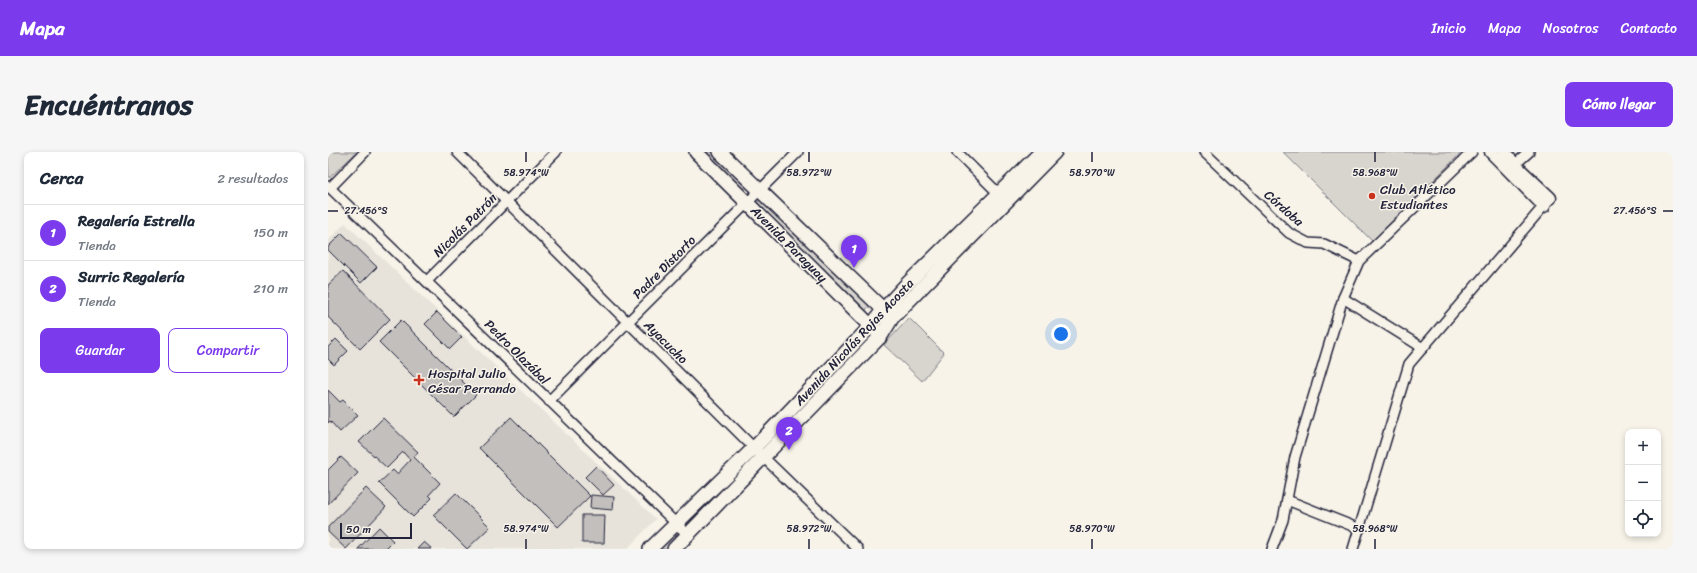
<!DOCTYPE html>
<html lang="es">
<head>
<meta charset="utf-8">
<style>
	body { margin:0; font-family:Sriracha,sans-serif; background:#f6f6f7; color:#1f2937 }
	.controls { position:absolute; right:12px; bottom:12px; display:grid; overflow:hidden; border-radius:8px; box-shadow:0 2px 6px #0003 }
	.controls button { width:36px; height:36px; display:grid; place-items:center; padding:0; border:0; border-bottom:1px solid #e0e1e3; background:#fff; color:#1f2937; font:20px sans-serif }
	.scale { position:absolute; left:12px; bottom:10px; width:72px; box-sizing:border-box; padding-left:4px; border:2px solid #22223b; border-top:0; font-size:11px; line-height:14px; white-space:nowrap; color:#22223b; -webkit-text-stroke:3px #f7f3e8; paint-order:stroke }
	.you { position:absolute; left:733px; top:182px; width:14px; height:14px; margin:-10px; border:3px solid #fff; border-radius:50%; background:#1a73e8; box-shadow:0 0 0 6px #1a73e833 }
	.badge { display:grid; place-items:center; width:26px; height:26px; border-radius:50%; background:#7c3aed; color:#fff; font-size:13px; font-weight:700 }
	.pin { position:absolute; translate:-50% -33px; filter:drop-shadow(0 1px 2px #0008) }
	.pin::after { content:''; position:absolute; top:21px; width:14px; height:12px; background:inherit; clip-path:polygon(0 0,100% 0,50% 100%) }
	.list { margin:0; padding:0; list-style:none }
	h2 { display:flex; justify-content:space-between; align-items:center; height:52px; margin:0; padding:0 16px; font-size:17px }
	h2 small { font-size:13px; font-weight:400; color:#747a83 }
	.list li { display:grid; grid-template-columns:26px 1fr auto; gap:12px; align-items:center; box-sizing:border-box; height:56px; padding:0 16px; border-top:1px solid #e0e1e3 }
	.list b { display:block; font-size:15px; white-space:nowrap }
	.list p { margin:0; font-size:13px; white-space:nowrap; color:#747a83 }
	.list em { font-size:13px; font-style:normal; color:#747a83 }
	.actions { display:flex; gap:8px; padding:12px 16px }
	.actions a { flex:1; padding:9px 0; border:1px solid #7c3aed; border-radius:8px; text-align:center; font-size:14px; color:#7c3aed }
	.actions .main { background:#7c3aed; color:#fff }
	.icon { flex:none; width:22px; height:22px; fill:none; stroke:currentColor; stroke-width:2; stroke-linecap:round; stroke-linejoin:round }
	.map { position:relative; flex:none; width:1345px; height:397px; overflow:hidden; border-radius:8px }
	header { display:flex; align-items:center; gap:24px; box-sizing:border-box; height:56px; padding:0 20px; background:#7c3aed; color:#fff }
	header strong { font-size:19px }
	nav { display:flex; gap:22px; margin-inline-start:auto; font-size:14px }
	.intro { display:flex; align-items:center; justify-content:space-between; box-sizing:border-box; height:96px; padding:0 24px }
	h1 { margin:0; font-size:28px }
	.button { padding:10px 18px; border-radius:8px; background:#7c3aed; color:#fff; font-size:14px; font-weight:700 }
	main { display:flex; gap:24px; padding:0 24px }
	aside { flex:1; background:#fff; border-radius:8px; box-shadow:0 2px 6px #0003 }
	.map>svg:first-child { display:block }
	.built { fill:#e7e3db }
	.green { fill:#d8d5cf; stroke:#7d7c85 }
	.building { fill:#c2bfbd; stroke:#22223b }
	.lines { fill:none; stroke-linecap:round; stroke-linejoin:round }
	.minor-casing { stroke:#22223b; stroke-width:12 }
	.tertiary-casing { stroke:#22223b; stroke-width:15 }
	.secondary-casing { stroke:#22223b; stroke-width:16 }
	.minor { stroke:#f7f3e8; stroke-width:9 }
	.tertiary { stroke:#f7f3e8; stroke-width:12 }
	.secondary { stroke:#f7f3e8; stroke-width:13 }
	.ticks { fill:none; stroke:#22223b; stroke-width:1.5 }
	.poi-dot { fill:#c8321e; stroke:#f7f3e8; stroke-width:1.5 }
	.labels { text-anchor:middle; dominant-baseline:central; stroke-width:3; stroke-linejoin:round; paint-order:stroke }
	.poi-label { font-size:13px; fill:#22223b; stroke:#f7f3e8; text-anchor:start }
	.street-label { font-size:13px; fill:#22223b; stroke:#f7f3e8 }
	.ticks-label { font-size:10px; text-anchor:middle; fill:#22223b; stroke:#f7f3e8; stroke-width:3; stroke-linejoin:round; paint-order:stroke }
</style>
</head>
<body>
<header>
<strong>Mapa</strong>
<nav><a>Inicio</a><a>Mapa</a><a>Nosotros</a><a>Contacto</a></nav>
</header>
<div class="intro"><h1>Encuéntranos</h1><a class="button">Cómo llegar</a></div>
<main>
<aside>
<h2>Cerca<small>2 resultados</small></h2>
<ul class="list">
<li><span class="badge">1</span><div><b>Regalería Estrella</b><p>Tienda</p></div><em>150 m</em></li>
<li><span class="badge">2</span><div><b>Surric Regalería</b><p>Tienda</p></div><em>210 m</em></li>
</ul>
<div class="actions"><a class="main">Guardar</a><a>Compartir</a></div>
</aside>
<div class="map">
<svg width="1345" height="397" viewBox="0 0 1345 397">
	<rect width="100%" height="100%" fill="#f7f3e8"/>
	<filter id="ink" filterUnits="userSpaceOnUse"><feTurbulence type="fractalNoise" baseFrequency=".025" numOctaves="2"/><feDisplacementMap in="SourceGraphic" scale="8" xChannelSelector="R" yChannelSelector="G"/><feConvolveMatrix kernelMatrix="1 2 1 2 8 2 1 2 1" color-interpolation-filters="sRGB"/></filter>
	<g filter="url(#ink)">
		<path class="built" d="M 17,71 L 328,367 L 299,397 L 0,397 L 0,89 Z"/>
		<g class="green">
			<path d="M 0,0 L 29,0 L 1,26 Z"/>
			<path d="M 373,0 L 385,0 L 418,34 L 412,39 Z"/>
			<path d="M 955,0 L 1134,0 L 1044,89 Z"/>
			<path d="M 434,46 L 541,154 L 538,158 L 536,159 L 428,52 Z"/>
			<path d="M 581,166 L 616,201 L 594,229 L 556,193 Z"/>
			<path d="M 423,303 L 428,307 L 360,374 L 354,369 Z"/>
			<path d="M 346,381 L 351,385 L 339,397 L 330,397 Z"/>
		</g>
		<g class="building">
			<path d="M 14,81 L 49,115 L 33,131 L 0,98 L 0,95 Z"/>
			<path d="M 15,119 L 62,167 L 32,197 L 0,165 L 0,133 Z"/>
			<path d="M 109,160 L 134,185 L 122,197 L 97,172 Z"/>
			<path d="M 73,168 L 148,243 L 126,265 L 51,190 Z"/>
			<path d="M 8,187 L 20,199 L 6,213 L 0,207 L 0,195 Z"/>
			<path d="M 0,238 L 12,250 L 15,248 L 30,263 L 12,280 L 2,269 L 0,271 Z"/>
			<path d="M 183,265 L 262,344 L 230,375 L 151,296 Z"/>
			<path d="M 55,266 L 90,300 L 86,305 L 112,331 L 101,343 L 104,346 L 85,365 L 51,331 L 65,318 L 69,322 L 82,308 L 75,300 L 59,316 L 31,290 Z"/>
			<path d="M 13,305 L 30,321 L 0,352 L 0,318 Z"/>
			<path d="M 268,314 L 286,333 L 275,343 L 257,325 Z"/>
			<path d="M 38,336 L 58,355 L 18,397 L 0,380 L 0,375 Z"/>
			<path d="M 128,341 L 162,375 L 139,397 L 105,363 Z"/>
			<path d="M 263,343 L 286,345 L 285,358 L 262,356 Z"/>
			<path d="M 254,363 L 277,363 L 276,391 L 254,391 Z"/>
			<path d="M 51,375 L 65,389 L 57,397 L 30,397 Z"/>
			<path d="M 96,390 L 104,397 L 89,397 Z"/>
		</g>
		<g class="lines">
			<g class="minor-casing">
				<g id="minor">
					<path d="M 129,0 L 426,296 L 530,397"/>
					<path d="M 629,0 L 675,46"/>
					<path d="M 876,0 L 961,81 L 980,91 L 996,92 L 1031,109"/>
					<path d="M 1183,16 L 1201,0"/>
					<path d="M 0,34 L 360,383"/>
					<path d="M 2,36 L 37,0"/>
					<path d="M 99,129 L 228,0"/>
					<path d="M 1015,146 L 1095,196"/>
					<path d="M 221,249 L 470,0"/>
					<path d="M 959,348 L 1032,377"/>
					<path d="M 944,397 L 955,368 L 967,305 L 1015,146 L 1031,109 L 1144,0"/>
					<path d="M 1025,397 L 1081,212 L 1220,49"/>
				</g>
			</g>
			<g class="tertiary-casing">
				<g id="tertiary">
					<path d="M 1163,0 L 1216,54"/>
					<path d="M 1176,0 L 1187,13 L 1222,46"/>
				</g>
			</g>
			<g class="secondary-casing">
				<g id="secondary">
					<path d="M 368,0 L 548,179"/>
					<path d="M 392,0 L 561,163"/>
					<path d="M 322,397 L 426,296 L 543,174 L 555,158 L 577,134 L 713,0"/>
					<path d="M 346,397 L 553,184 L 564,166 L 727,0"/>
				</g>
			</g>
			<use href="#minor" class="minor"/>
			<use href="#tertiary" class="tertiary"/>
			<use href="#secondary" class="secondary"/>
		</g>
	</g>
	<path class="ticks" d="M 198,0 L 198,10M 481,0 L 481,10M 764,0 L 764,10M 1047,0 L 1047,10M 0,59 L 10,59M 1335,59 L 1345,59M 198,387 L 198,397M 481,387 L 481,397M 764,387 L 764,397M 1047,387 L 1047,397"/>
	<g class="poi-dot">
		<circle cx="1044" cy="44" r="4"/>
		<path d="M89 222h4v4h4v4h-4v4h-4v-4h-4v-4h4z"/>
	</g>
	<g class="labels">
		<g class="poi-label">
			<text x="1052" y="37">Club Atlético<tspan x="1052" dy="15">Estudiantes</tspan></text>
			<text x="100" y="221">Hospital Julio<tspan x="100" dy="15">César Perrando</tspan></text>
		</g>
		<g class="street-label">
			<text transform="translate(956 56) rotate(41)">Córdoba</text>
			<text transform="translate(137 73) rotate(-45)">Nicolás Patrón</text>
			<text transform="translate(461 92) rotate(45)">Avenida Paraguay</text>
			<text transform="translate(336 115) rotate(-45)">Padre Distorto</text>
			<text transform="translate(338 190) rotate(45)">Ayacucho</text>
			<text transform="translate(526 190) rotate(-47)">Avenida Nicolás Rojas Acosta</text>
			<text transform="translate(189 200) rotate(45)">Pedro Olazábal</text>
		</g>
	</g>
	<g class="ticks-label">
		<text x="198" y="24">58.974°W</text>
		<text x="481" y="24">58.972°W</text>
		<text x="764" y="24">58.970°W</text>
		<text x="1047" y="24">58.968°W</text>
		<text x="38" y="62">27.456°S</text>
		<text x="1307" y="62">27.456°S</text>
		<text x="198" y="380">58.974°W</text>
		<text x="481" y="380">58.972°W</text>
		<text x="764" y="380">58.970°W</text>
		<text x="1047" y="380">58.968°W</text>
	</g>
</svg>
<div class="controls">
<button>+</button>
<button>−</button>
<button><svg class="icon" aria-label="locate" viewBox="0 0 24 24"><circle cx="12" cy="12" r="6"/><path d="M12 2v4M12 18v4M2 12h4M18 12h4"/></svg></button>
</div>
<div class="scale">50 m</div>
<div class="you"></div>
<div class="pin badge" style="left:526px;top:116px">1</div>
<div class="pin badge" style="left:461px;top:298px">2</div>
</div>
</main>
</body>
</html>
